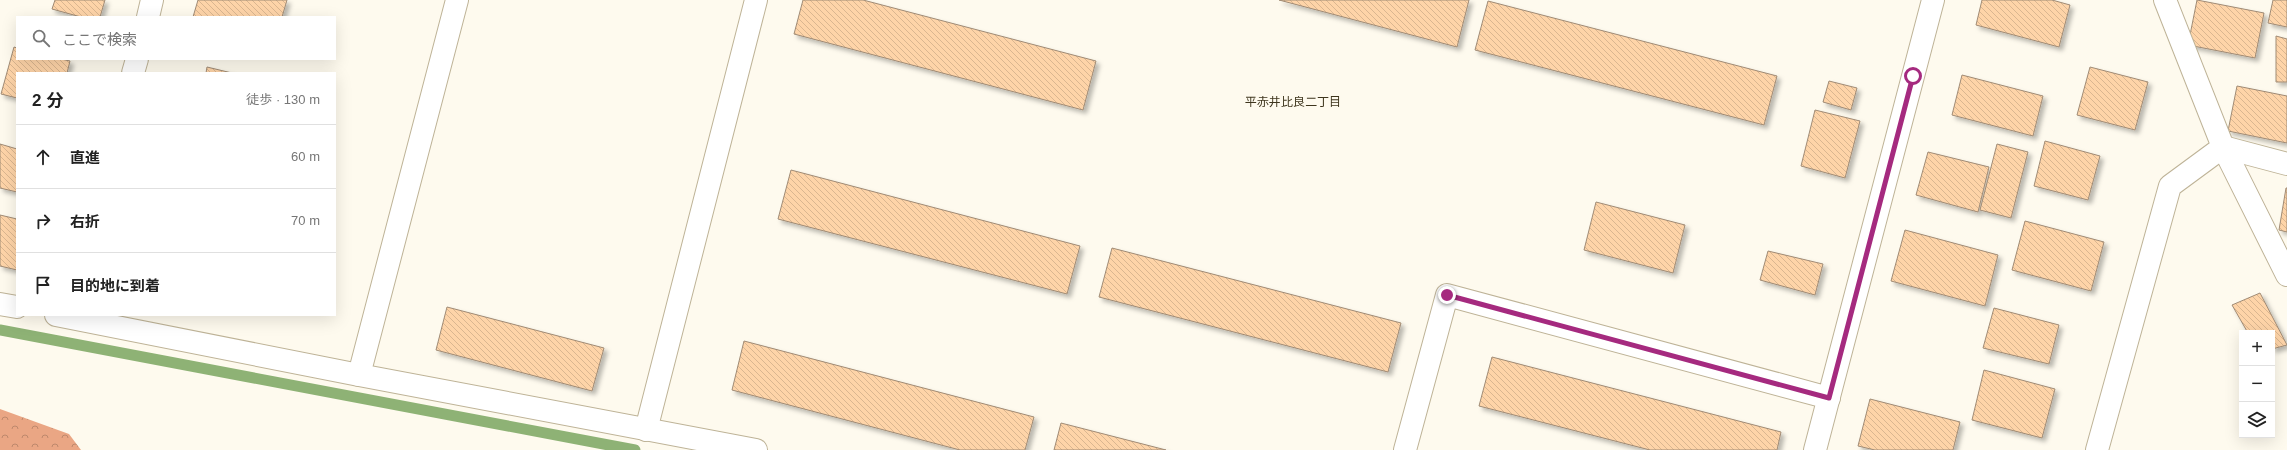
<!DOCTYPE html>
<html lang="ja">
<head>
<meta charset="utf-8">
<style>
	body { margin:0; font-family:Helvetica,"Noto Sans JP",sans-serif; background:#f2f2f2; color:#222 }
	.controls { position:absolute; right:12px; bottom:12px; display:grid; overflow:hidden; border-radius:0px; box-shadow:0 4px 16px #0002 }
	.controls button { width:36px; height:36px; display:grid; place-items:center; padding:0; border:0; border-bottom:1px solid #e0e0e0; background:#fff; color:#222; font:20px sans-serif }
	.stop { position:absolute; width:12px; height:12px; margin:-9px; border:3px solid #a52a7f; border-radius:50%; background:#fff }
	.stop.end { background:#a52a7f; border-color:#fff; box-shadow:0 1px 4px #0008 }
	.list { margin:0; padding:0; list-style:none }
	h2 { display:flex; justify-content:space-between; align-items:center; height:52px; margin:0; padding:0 16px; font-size:17px }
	h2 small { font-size:13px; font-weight:400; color:#767676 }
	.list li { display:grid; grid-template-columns:26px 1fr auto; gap:12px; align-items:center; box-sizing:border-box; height:64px; padding:0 16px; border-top:1px solid #e0e0e0 }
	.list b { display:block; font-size:15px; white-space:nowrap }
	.list em { font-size:13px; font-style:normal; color:#767676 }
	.icon { flex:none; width:22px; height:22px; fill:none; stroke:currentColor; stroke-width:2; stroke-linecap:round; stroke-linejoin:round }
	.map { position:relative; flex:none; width:2287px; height:450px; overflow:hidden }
	.search { position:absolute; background:#fff; box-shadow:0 4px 16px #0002; left:16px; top:16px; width:320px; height:44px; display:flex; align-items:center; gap:10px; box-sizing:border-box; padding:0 14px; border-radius:0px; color:#767676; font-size:15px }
	.panel { position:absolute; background:#fff; box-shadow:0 4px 16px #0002; left:16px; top:72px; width:320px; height:244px; border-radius:0px }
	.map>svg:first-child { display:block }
	.forest { fill:url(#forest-crowns) }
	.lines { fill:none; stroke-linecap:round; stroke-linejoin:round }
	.stream { stroke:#8eb275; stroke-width:11 }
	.building { fill:url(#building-back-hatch); stroke:#a08b75; filter:url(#shadow) }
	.minor-casing { stroke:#beb397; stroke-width:24 }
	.minor { stroke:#fff; stroke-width:22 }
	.route { stroke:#a52a7f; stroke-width:5 }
	.labels { text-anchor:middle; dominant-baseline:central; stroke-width:4; stroke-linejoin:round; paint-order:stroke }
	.neighbourhood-label { font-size:12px; fill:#3e351d; stroke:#fefaee }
</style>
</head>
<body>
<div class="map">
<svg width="2287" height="450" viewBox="0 0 2287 450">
	<defs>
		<pattern id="forest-crowns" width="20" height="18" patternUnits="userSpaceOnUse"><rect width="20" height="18" fill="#eaa684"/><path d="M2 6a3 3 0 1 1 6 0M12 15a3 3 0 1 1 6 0" fill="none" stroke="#be886c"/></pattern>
		<pattern id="building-back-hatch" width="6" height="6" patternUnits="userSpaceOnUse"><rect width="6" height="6" fill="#fed4a8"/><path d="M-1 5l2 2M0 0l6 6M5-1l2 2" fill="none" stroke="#dab690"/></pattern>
		<filter id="shadow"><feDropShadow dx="3.5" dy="3.5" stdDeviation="2" flood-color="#0004"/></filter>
	</defs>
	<rect width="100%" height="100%" fill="#fefaee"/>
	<path class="forest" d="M 0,409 L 69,434 L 81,450 L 0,450 Z"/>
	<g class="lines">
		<path class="stream" d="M 0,330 L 635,450"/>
	</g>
	<g class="building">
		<path d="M 55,0 L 105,0 L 100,17 L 81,17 L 52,9 Z"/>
		<path d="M 198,0 L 287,0 L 282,17 L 193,17 Z"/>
		<path d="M 803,0 L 863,0 L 1096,61 L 1083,110 L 794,34 Z"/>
		<path d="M 1279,0 L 1469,0 L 1457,47 Z"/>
		<path d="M 1982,0 L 2052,0 L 2070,5 L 2059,47 L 1976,25 Z"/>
		<path d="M 2197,0 L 2264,13 L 2255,58 L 2188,45 Z"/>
		<path d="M 2273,0 L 2287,0 L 2287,27 L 2268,23 Z"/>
		<path d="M 1488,1 L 1777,76 L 1764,125 L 1475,50 Z"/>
		<path d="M 2276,36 L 2287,39 L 2287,82 L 2276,82 Z"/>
		<path d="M 14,47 L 17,48 L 17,59 L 61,59 L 70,61 L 67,73 L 17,73 L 17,98 L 1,94 Z"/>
		<path d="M 207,67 L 232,73 L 206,73 Z"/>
		<path d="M 2090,67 L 2148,82 L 2135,130 L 2077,115 Z"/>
		<path d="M 1962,75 L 2043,96 L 2033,136 L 1952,115 Z"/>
		<path d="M 1829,81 L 1857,88 L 1851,110 L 1823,102 Z"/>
		<path d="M 2237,86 L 2287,96 L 2287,143 L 2228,131 Z"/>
		<path d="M 1815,110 L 1860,121 L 1845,178 L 1801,166 Z"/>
		<path d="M 2045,141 L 2100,156 L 2088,200 L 2034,186 Z"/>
		<path d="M 0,144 L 17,149 L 17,192 L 0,188 Z"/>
		<path d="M 1997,144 L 2028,152 L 2011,218 L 1980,210 Z"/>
		<path d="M 1928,152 L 1989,167 L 1978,212 L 1916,195 Z"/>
		<path d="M 791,170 L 1080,246 L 1067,294 L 778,219 Z"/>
		<path d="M 2286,188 L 2287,188 L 2287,232 L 2279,230 Z"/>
		<path d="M 1596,202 L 1685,225 L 1673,273 L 1584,250 Z"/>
		<path d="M 0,215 L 17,219 L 17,270 L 0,266 Z"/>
		<path d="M 2025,221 L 2104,242 L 2091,291 L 2012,270 Z"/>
		<path d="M 1905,230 L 1998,255 L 1985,306 L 1891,281 Z"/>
		<path d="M 1112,248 L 1401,323 L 1388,372 L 1099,297 Z"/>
		<path d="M 1768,251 L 1823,264 L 1815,295 L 1760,280 Z"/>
		<path d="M 2260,293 L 2287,345 L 2272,349 L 2272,333 L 2248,333 L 2232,305 Z"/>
		<path d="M 447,307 L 604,348 L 592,391 L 436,350 Z"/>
		<path d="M 1994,308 L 2059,325 L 2049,364 L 1983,348 Z"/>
		<path d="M 744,341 L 1034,417 L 1025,450 L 960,450 L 732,390 Z"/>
		<path d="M 1492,357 L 1781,432 L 1777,450 L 1650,450 L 1479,406 Z"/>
		<path d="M 1984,370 L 2055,389 L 2042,438 L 1972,420 Z"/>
		<path d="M 1870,399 L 1960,422 L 1953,450 L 1875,450 L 1858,446 Z"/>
		<path d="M 1061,423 L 1166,450 L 1054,450 Z"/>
	</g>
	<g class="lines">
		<g class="minor-casing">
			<g id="minor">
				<path d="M 148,17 L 152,0"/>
				<path d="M 133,73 L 137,59"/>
				<path d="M 2223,147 L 2287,275"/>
				<path d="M 2223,147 L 2287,164"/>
				<path d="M 0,304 L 17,307"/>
				<path d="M 56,315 L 359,375 L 457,0"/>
				<path d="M 359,375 L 756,450"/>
				<path d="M 646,430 L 756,0"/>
				<path d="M 1405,450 L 1447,295 L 1829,398"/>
				<path d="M 1815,450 L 1933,0"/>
				<path d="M 2097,450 L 2170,186 L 2223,147 L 2165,0"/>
			</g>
		</g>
		<use href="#minor" class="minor"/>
	</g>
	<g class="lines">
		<path class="route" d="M 1447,295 L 1829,398 L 1913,76"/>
	</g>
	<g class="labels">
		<g class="neighbourhood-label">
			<text x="1293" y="102">平赤井比良二丁目</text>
		</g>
	</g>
</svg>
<div class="controls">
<button>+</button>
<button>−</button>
<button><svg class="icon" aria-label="layers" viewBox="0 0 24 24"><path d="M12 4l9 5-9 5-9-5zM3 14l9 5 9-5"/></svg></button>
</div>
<div class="stop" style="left:1913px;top:76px"></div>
<div class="stop end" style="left:1447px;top:295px"></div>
<div class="search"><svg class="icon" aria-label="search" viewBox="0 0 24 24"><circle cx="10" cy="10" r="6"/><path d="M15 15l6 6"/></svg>ここで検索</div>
<section class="panel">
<h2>2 分<small>徒歩 · 130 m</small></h2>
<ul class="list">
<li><svg class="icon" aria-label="ahead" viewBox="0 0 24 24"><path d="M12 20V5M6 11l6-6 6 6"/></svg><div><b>直進</b></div><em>60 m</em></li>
<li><svg class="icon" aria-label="right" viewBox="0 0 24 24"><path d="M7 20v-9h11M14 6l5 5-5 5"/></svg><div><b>右折</b></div><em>70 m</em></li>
<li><svg class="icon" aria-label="arrive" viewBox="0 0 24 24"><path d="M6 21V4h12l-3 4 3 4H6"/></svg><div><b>目的地に到着</b></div></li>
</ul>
</section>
</div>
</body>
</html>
